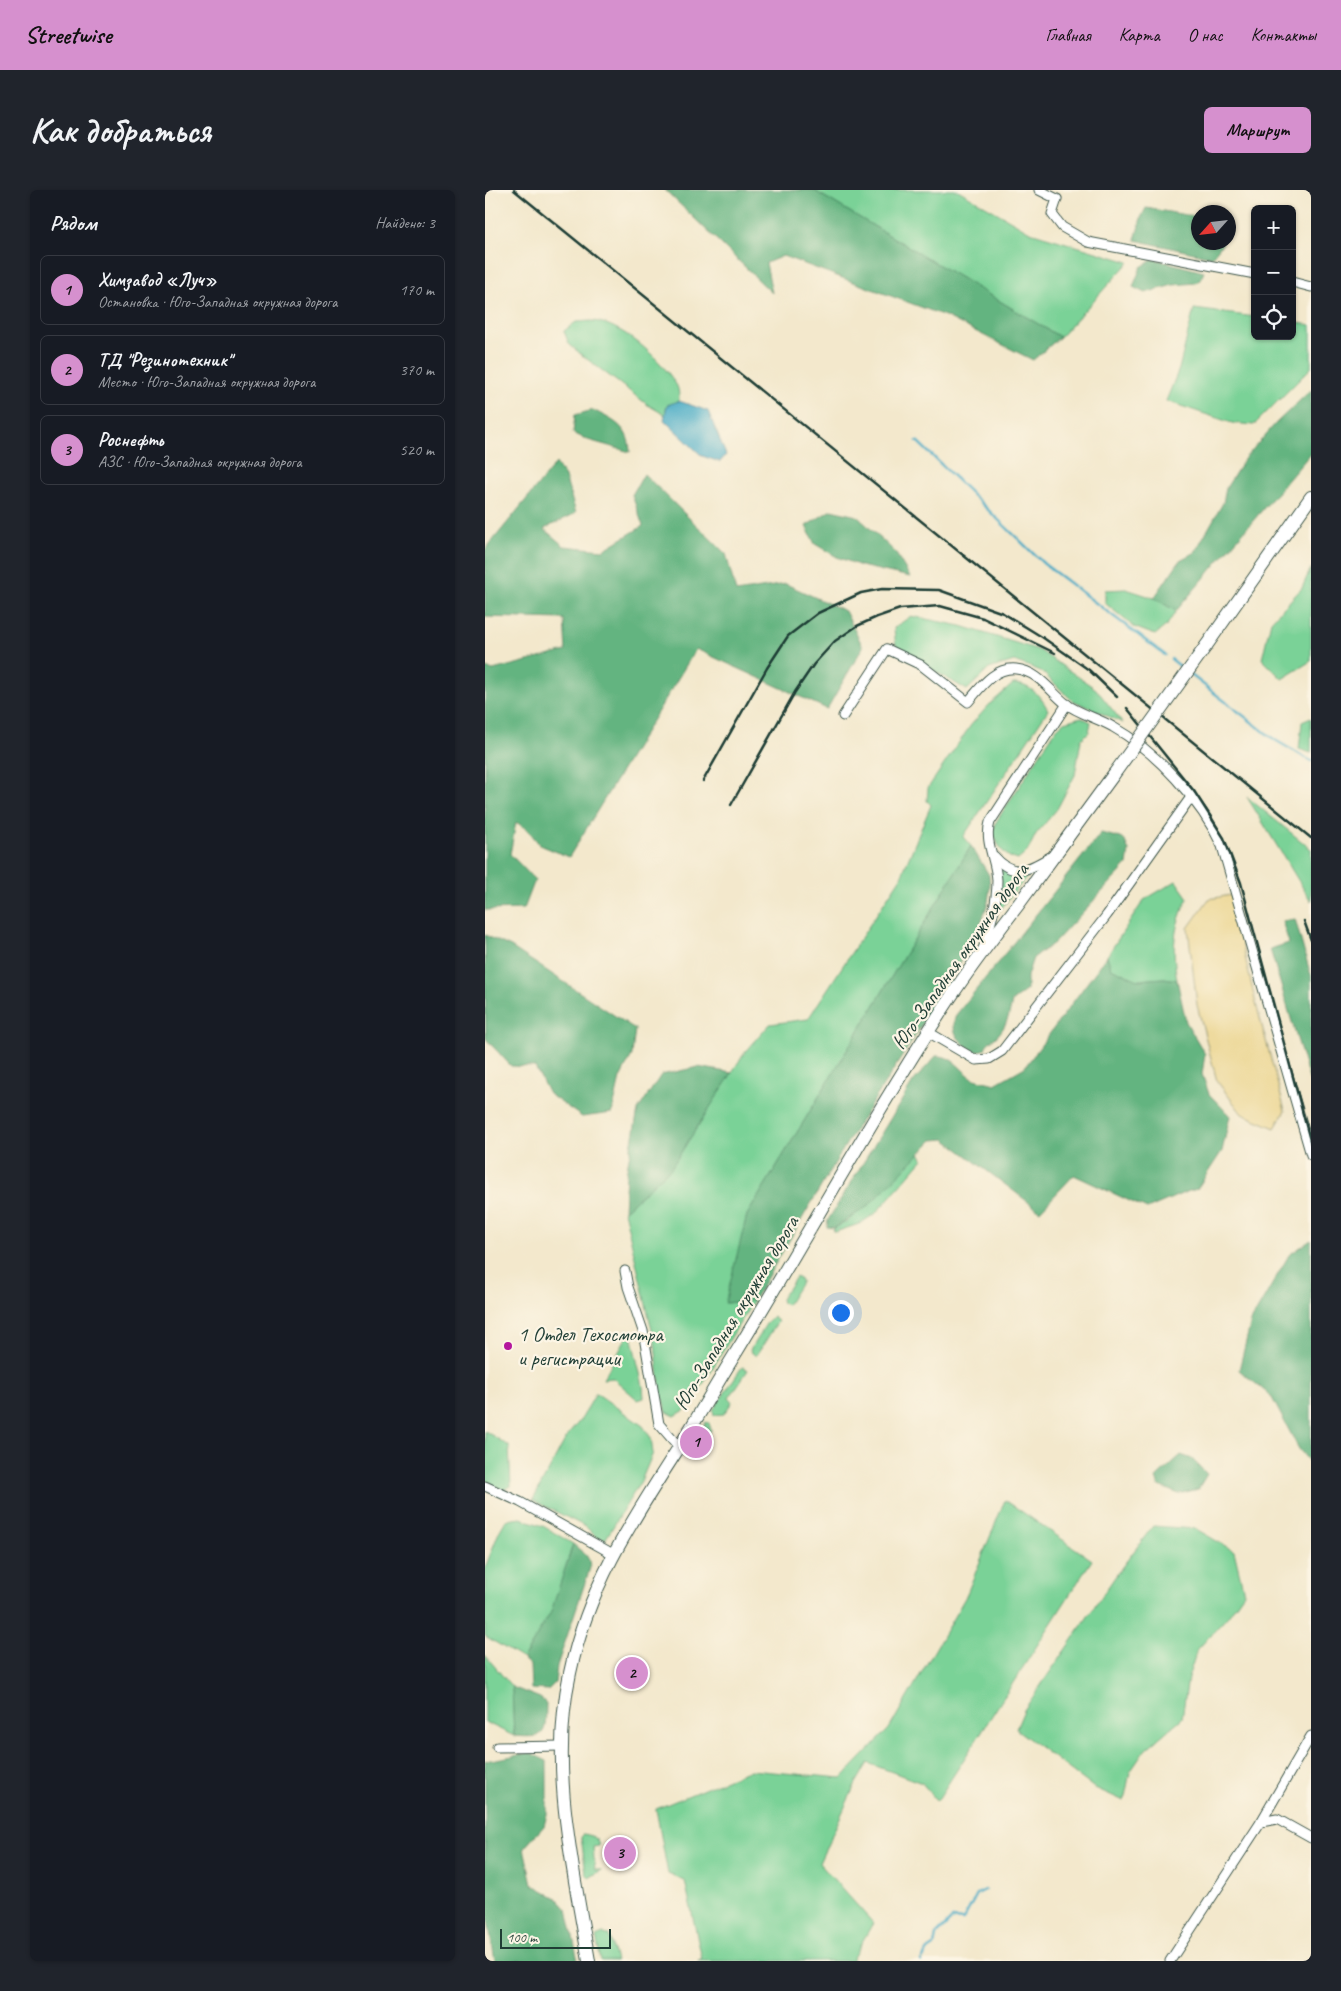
<!DOCTYPE html>
<html lang="ru">
<head>
<meta charset="utf-8">
<style>
	body { margin:0; font-family:Caveat,sans-serif; background:#20242c; color:#f1f3f6 }
	.controls { position:absolute; right:15px; top:15px; display:grid; overflow:hidden; border-radius:8px; box-shadow:0 1px 4px #0004 }
	.controls button { width:45px; height:45px; display:grid; place-items:center; padding:0; border:0; border-bottom:1px solid #363941; background:#171b24; color:#f1f3f6; font:25px sans-serif }
	.compass { position:absolute; left:706px; top:15px; width:45px; height:45px; border-radius:50%; background:#171b24; box-shadow:0 1px 4px #0004; rotate:243deg }
	.scale { position:absolute; left:15px; bottom:12px; width:111px; box-sizing:border-box; padding-left:5px; border:2px solid #1f3d34; border-top:0; font-size:14px; line-height:18px; white-space:nowrap; color:#1f3d34; -webkit-text-stroke:4px #fcf5e5; paint-order:stroke }
	.you { position:absolute; left:355px; top:1122px; width:18px; height:18px; margin:-12px; border:4px solid #fff; border-radius:50%; background:#1a73e8; box-shadow:0 0 0 8px #1a73e833 }
	.badge { display:grid; place-items:center; width:32px; height:32px; border-radius:50%; background:#d690ce; color:#111; font-size:16px; font-weight:700 }
	.pin { position:absolute; translate:-50% -50%; border:2px solid #fff; box-shadow:0 1px 5px #0006 }
	.list { margin:0; padding:0; list-style:none }
	h2 { display:flex; justify-content:space-between; align-items:center; height:65px; margin:0; padding:0 20px; font-size:21px }
	h2 small { font-size:16px; font-weight:400; color:#9ea1a6 }
	.list li { display:grid; grid-template-columns:32px 1fr auto; gap:15px; align-items:center; box-sizing:border-box; height:70px; margin:0 10px 10px; padding:0 10px; border:1px solid #363941; border-radius:8px }
	.list b { display:block; font-size:19px; white-space:nowrap }
	.list p { margin:0; font-size:16px; white-space:nowrap; color:#9ea1a6 }
	.list em { font-size:16px; font-style:normal; color:#9ea1a6 }
	.icon { flex:none; width:28px; height:28px; fill:none; stroke:currentColor; stroke-width:2; stroke-linecap:round; stroke-linejoin:round }
	.map { position:relative; flex:none; width:826px; height:1771px; overflow:hidden; border-radius:8px }
	header { display:flex; align-items:center; gap:30px; box-sizing:border-box; height:70px; padding:0 25px; background:#d690ce; color:#111 }
	header strong { font-size:24px }
	nav { display:flex; gap:28px; margin-inline-start:auto; font-size:18px }
	.intro { display:flex; align-items:center; justify-content:space-between; box-sizing:border-box; height:120px; padding:0 30px }
	h1 { margin:0; font-size:35px }
	.button { padding:12px 22px; border-radius:8px; background:#d690ce; color:#111; font-size:18px; font-weight:700 }
	main { display:flex; gap:30px; padding:0 30px }
	aside { flex:1; background:#171b24; border-radius:8px; box-shadow:0 1px 4px #0004 }
	.map>svg:first-child { display:block }
	.green { fill:#7ad297; stroke:#4c8866 }
	.forest { fill:#63b480; stroke:#41785a }
	.sand { fill:#eeda9e; stroke:#868c69 }
	.water { fill:#46abc6; stroke:#32747d }
	.lines { fill:none; stroke-linecap:round; stroke-linejoin:round }
	.stream { stroke:#46abc6; stroke-width:2.5 }
	.minor-casing { stroke:#3f574b; stroke-width:11 }
	.highway-casing { stroke:#3f574b; stroke-width:14 }
	.minor { stroke:#fff; stroke-width:9 }
	.highway { stroke:#fff; stroke-width:12 }
	.rail { stroke:#1f3d34; stroke-width:2.5 }
	.highway-bridge-casing { stroke:#3f574b; stroke-width:14; stroke-linecap:butt }
	.highway-bridge { stroke:#fff; stroke-width:12 }
	.poi-dot { fill:#b5179e; stroke:#fcf5e5; stroke-width:2 }
	.labels { text-anchor:middle; dominant-baseline:central; stroke-width:4.5; stroke-linejoin:round; paint-order:stroke }
	.street-label { font-size:21px; fill:#1f3d34; stroke:#fcf5e5 }
	.poi-label { font-size:21px; fill:#1f3d34; stroke:#fcf5e5; text-anchor:start }
</style>
</head>
<body>
<header>
<strong>Streetwise</strong>
<nav><a>Главная</a><a>Карта</a><a>О нас</a><a>Контакты</a></nav>
</header>
<div class="intro"><h1>Как добраться</h1><a class="button">Маршрут</a></div>
<main>
<aside>
<h2>Рядом<small>Найдено: 3</small></h2>
<ul class="list">
<li><span class="badge">1</span><div><b>Химзавод «Луч»</b><p>Остановка · Юго-Западная окружная дорога</p></div><em>170 m</em></li>
<li><span class="badge">2</span><div><b>ТД &quot;Резинотехник&quot;</b><p>Место · Юго-Западная окружная дорога</p></div><em>370 m</em></li>
<li><span class="badge">3</span><div><b>Роснефть</b><p>АЗС · Юго-Западная окружная дорога</p></div><em>520 m</em></li>
</ul>
</aside>
<div class="map">
<svg width="826" height="1771" viewBox="0 0 826 1771">
	<rect width="100%" height="100%" fill="#fcf5e5"/>
	<filter id="ink" filterUnits="userSpaceOnUse"><feTurbulence type="fractalNoise" baseFrequency=".02" numOctaves="2"/><feDisplacementMap in="SourceGraphic" scale="10" xChannelSelector="R" yChannelSelector="G"/><feConvolveMatrix kernelMatrix="1 2 1 2 8 2 1 2 1" color-interpolation-filters="sRGB"/></filter>
	<filter id="wash" filterUnits="userSpaceOnUse"><feTurbulence type="fractalNoise" baseFrequency=".0096" numOctaves="4" result="noise"/><feDisplacementMap in="SourceGraphic" scale="20" xChannelSelector="R" yChannelSelector="G"/><feGaussianBlur stdDeviation="1.12" result="paint"/><feColorMatrix in="noise" values="0 0 0 0 0 0 0 0 0 0 0 0 0 0 0 0 0 1.4 0 .05"/><feComposite in="paint" operator="in"/></filter>
	<g filter="url(#wash)">
		<rect width="100%" height="100%" fill="#f3e8cc"/>
		<g class="green">
			<path d="M 328,0 L 473,0 L 545,42 L 644,72 L 575,147 Z"/>
			<path d="M 709,119 L 770,127 L 770,146 L 807,146 L 807,132 L 826,135 L 826,178 L 769,235 L 747,233 L 681,211 L 694,179 Z"/>
			<path d="M 91,132 C 98,132 107,130 114,132 C 142,138 178,171 192,196 C 194,200 194,207 194,211 L 182,215 L 180,225 L 163,215 L 98,166 L 84,154 L 79,141 Z"/>
			<path d="M 826,378 L 826,471 L 797,489 L 777,469 L 786,431 L 817,398 Z"/>
			<path d="M 641,399 L 669,408 L 691,421 L 682,435 L 670,445 L 649,437 L 620,413 L 620,400 Z"/>
			<path d="M 426,426 L 476,436 L 554,460 L 611,499 L 638,533 L 587,510 L 556,481 L 529,471 L 504,479 L 482,500 L 411,458 L 409,438 Z"/>
			<path d="M 528,494 C 545,494 556,506 563,520 L 478,647 L 486,656 L 262,1025 L 241,1113 L 269,1110 L 207,1212 L 200,1220 L 190,1226 L 182,1222 L 176,1205 L 170,1153 L 139,1021 L 186,978 L 258,865 L 285,834 L 323,829 L 416,687 L 446,615 L 442,611 L 443,598 L 486,535 L 505,514 Z"/>
			<path d="M 596,527 L 606,532 L 604,542 L 596,550 L 590,585 L 572,619 L 551,644 L 542,662 L 533,670 C 518,667 513,655 508,643 L 511,632 L 572,538 L 579,532 Z"/>
			<path d="M 826,528 L 826,563 L 814,559 L 817,532 Z"/>
			<path d="M 762,607 L 826,659 L 826,711 Z"/>
			<path d="M 516,678 L 524,682 L 545,683 L 514,721 Z"/>
			<path d="M 691,691 L 703,708 C 688,737 687,759 692,790 L 679,788 L 653,790 L 625,778 L 622,766 L 659,710 Z"/>
			<path d="M 433,963 L 436,964 L 438,969 L 390,1024 L 374,1034 L 350,1042 L 348,1041 L 347,1040 L 364,1030 Z"/>
			<path d="M 311,1087 L 317,1091 L 302,1115 L 297,1113 L 296,1109 Z"/>
			<path d="M 288,1127 L 293,1131 L 271,1166 L 265,1161 L 266,1158 L 283,1131 Z"/>
			<path d="M 145,1141 L 158,1196 L 159,1208 L 153,1210 L 128,1188 L 118,1189 Z"/>
			<path d="M 257,1177 L 263,1180 L 244,1208 L 247,1212 L 239,1224 L 229,1225 L 228,1220 Z"/>
			<path d="M 111,1203 L 158,1236 L 166,1248 L 168,1263 L 156,1291 L 120,1350 L 111,1347 L 101,1337 L 48,1310 L 82,1246 L 97,1228 Z"/>
			<path d="M 221,1232 L 224,1233 L 226,1240 L 211,1262 L 207,1263 L 204,1261 Z"/>
			<path d="M 0,1241 L 24,1256 L 26,1296 L 17,1300 L 0,1290 Z"/>
			<path d="M 520,1310 L 607,1370 L 452,1611 L 437,1593 L 383,1573 L 370,1595 L 334,1673 L 388,1733 L 366,1771 L 212,1771 L 217,1769 L 200,1691 L 183,1684 L 171,1619 L 265,1580 L 357,1588 L 404,1539 L 481,1406 Z"/>
			<path d="M 36,1328 L 58,1336 L 88,1354 L 67,1421 L 38,1469 L 0,1446 L 0,1378 L 14,1342 L 21,1330 Z"/>
			<path d="M 668,1336 L 711,1339 L 749,1361 L 759,1403 L 743,1426 L 712,1460 L 703,1488 L 697,1528 L 660,1560 L 645,1582 L 639,1611 L 608,1597 L 531,1539 L 539,1520 L 634,1381 Z"/>
			<path d="M 0,1465 L 27,1497 L 29,1546 L 0,1532 Z"/>
			<path d="M 99,1644 C 108,1646 112,1647 114,1656 L 108,1657 L 110,1680 L 117,1680 L 104,1688 L 101,1683 L 96,1647 Z"/>
			<path d="M 118,1744 L 124,1745 L 131,1771 L 116,1771 L 111,1747 Z"/>
		</g>
		<g class="forest">
			<path d="M 180,0 L 328,0 L 575,147 L 548,170 L 460,126 L 298,66 L 281,73 L 287,103 Z"/>
			<path d="M 661,18 L 713,27 L 714,52 L 738,53 L 727,67 L 650,50 L 656,28 Z"/>
			<path d="M 669,69 L 719,82 L 715,90 L 711,93 L 688,95 L 660,103 L 648,97 L 656,77 Z"/>
			<path d="M 826,200 L 826,263 L 691,421 L 669,408 L 695,370 L 710,362 L 738,313 L 741,298 L 760,268 L 792,232 Z"/>
			<path d="M 108,220 C 129,231 144,236 145,262 L 103,250 L 88,243 L 90,225 Z"/>
			<path d="M 71,273 L 80,287 L 91,323 L 59,339 L 79,356 L 118,360 L 158,336 L 147,305 L 159,284 L 241,364 L 251,402 L 301,394 L 360,421 L 378,457 L 342,519 L 211,459 L 84,667 L 55,655 L 43,640 L 31,632 L 25,664 L 50,690 L 39,719 L 0,720 L 0,478 L 8,480 L 81,461 L 79,429 L 0,427 L 0,360 Z"/>
			<path d="M 346,320 L 372,326 L 410,362 L 425,387 L 376,376 L 352,367 L 330,354 L 321,336 Z"/>
			<path d="M 616,643 L 639,649 L 644,661 L 642,675 L 569,753 L 548,768 L 542,786 L 542,800 L 527,811 C 525,823 522,835 513,845 C 508,851 502,851 500,859 L 491,862 C 476,854 464,843 471,825 Z"/>
			<path d="M 486,656 L 504,685 L 505,697 L 503,712 L 495,737 L 465,791 L 360,956 L 269,1110 L 240,1113 L 262,1025 Z"/>
			<path d="M 810,729 L 826,786 L 826,895 L 785,759 L 804,753 L 797,731 Z"/>
			<path d="M 0,745 L 26,757 L 150,839 L 147,865 L 135,888 L 127,923 L 97,927 L 64,904 L 50,877 L 26,876 L 1,849 Z"/>
			<path d="M 622,766 L 626,778 L 653,790 L 679,788 L 692,790 L 701,832 L 720,864 L 717,884 L 724,904 L 745,926 L 737,961 L 712,999 L 701,1002 L 662,1019 L 589,985 L 555,1021 L 460,949 L 448,950 L 382,1017 L 349,1038 L 342,1037 L 343,1030 L 428,892 L 451,866 C 469,865 476,882 490,889 C 496,891 504,892 510,894 L 540,877 Z"/>
			<path d="M 213,877 L 247,883 L 186,978 L 139,1021 L 141,984 L 153,920 L 176,885 Z"/>
			<path d="M 826,1050 L 826,1274 L 814,1259 L 786,1206 L 754,1180 L 766,1131 L 804,1065 Z"/>
			<path d="M 696,1265 L 707,1269 L 722,1284 L 713,1299 L 694,1304 L 674,1296 L 671,1288 Z"/>
			<path d="M 88,1354 L 101,1365 L 104,1370 L 105,1378 L 72,1476 L 70,1493 L 63,1500 L 46,1499 L 45,1475 L 38,1469 L 66,1422 Z"/>
			<path d="M 27,1497 L 55,1508 L 61,1513 C 60,1543 64,1549 29,1546 Z"/>
			<path d="M 45,1563 L 62,1571 L 62,1624 L 59,1636 L 39,1658 L 47,1694 L 72,1708 L 82,1719 L 93,1771 L 10,1771 L 0,1714 L 0,1571 Z"/>
		</g>
		<path class="sand" d="M 746,705 L 770,810 L 800,921 L 790,938 L 757,924 L 732,891 L 712,815 L 703,738 L 724,709 Z"/>
		<path class="water" d="M 194,211 L 223,221 L 241,265 L 235,272 L 217,266 L 179,230 L 182,215 Z"/>
		<g class="lines">
			<g class="stream">
				<path d="M 432,251 L 559,374 L 680,465"/>
				<path d="M 686,469 L 700,480"/>
				<path d="M 706,485 L 790,550 L 826,571"/>
				<path d="M 436,1771 L 443,1760 L 449,1756 L 451,1745 L 467,1729 L 478,1730 L 492,1704 L 500,1700"/>
			</g>
		</g>
	</g>
	<g filter="url(#ink)">
		<g class="lines">
			<g class="minor-casing">
				<g id="minor">
					<path d="M 554,0 L 572,9 L 567,24 L 577,37 L 603,52 L 770,84"/>
					<path d="M 807,92 L 826,97"/>
					<path d="M 358,526 L 402,459 L 436,475 L 483,512 C 496,497 509,477 531,479 C 553,481 565,501 580,513 C 594,524 613,528 628,537 C 671,561 717,612 737,656 L 826,965"/>
					<path d="M 509,666 C 529,689 543,680 565,667"/>
					<path d="M 499,756 C 506,734 512,713 512,690 C 511,670 499,652 505,632 L 582,514"/>
					<path d="M 443,842 L 491,870 L 504,869 L 517,861 L 622,725 L 706,607"/>
					<path d="M 140,1081 L 143,1097 L 158,1141 L 174,1234 L 194,1257"/>
					<path d="M 0,1296 L 35,1312 L 128,1364"/>
					<path d="M 12,1557 L 77,1556"/>
					<path d="M 776,1632 L 792,1629 L 826,1648"/>
					<path d="M 685,1771 L 776,1632 L 826,1546"/>
				</g>
			</g>
			<g class="highway-casing">
				<g id="highway">
					<path d="M 721,456 L 826,307"/>
					<path d="M 104,1771 C 88,1677 64,1578 85,1483 C 103,1397 146,1332 193,1259 C 213,1227 232,1193 252,1161 C 324,1043 390,922 465,808 C 486,776 510,745 533,715 C 565,671 597,628 629,584"/>
				</g>
			</g>
			<use href="#minor" class="minor"/>
			<use href="#highway" class="highway"/>
			<g class="rail">
				<path d="M 29,0 L 826,648"/>
				<path d="M 642,518 L 709,601 L 739,648 L 756,693 L 826,954"/>
				<path d="M 218,591 L 282,478 L 303,446 L 333,423 L 376,403 L 397,399 L 454,400 L 518,423 L 557,447 L 604,480 L 632,507"/>
				<path d="M 246,615 L 310,502 L 329,474 L 350,451 L 372,436 L 392,427 L 415,419 L 455,416 L 498,428 L 570,463"/>
				<path d="M 819,731 L 826,750"/>
			</g>
			<g class="highway-bridge-casing">
				<path id="highway-bridge" d="M 629,584 L 721,456"/>
			</g>
			<use href="#highway-bridge" class="highway-bridge"/>
		</g>
	</g>
	<circle class="poi-dot" cx="23" cy="1156" r="5"/>
	<g class="labels">
		<g class="street-label">
			<text transform="translate(475 766) rotate(-55)">Юго-Западная окружная дорога</text>
			<text transform="translate(251 1123) rotate(-59)">Юго-Западная окружная дорога</text>
		</g>
		<g class="poi-label">
			<text x="33" y="1144">1 Отдел Техосмотра<tspan x="33" dy="24">и регистрации</tspan></text>
		</g>
	</g>
</svg>
<div class="controls">
<button>+</button>
<button>−</button>
<button><svg class="icon" aria-label="locate" viewBox="0 0 24 24"><circle cx="12" cy="12" r="6"/><path d="M12 2v4M12 18v4M2 12h4M18 12h4"/></svg></button>
</div>
<svg class="compass" viewBox="-18 -18 36 36"><path d="M0-13l5 13h-10z" fill="#e53935"/><path d="M0 13l5-13h-10z" fill="#9ea1a6"/></svg>
<div class="scale">100 m</div>
<div class="you"></div>
<div class="pin badge" style="left:211px;top:1252px">1</div>
<div class="pin badge" style="left:147px;top:1483px">2</div>
<div class="pin badge" style="left:135px;top:1663px">3</div>
</div>
</main>
</body>
</html>
